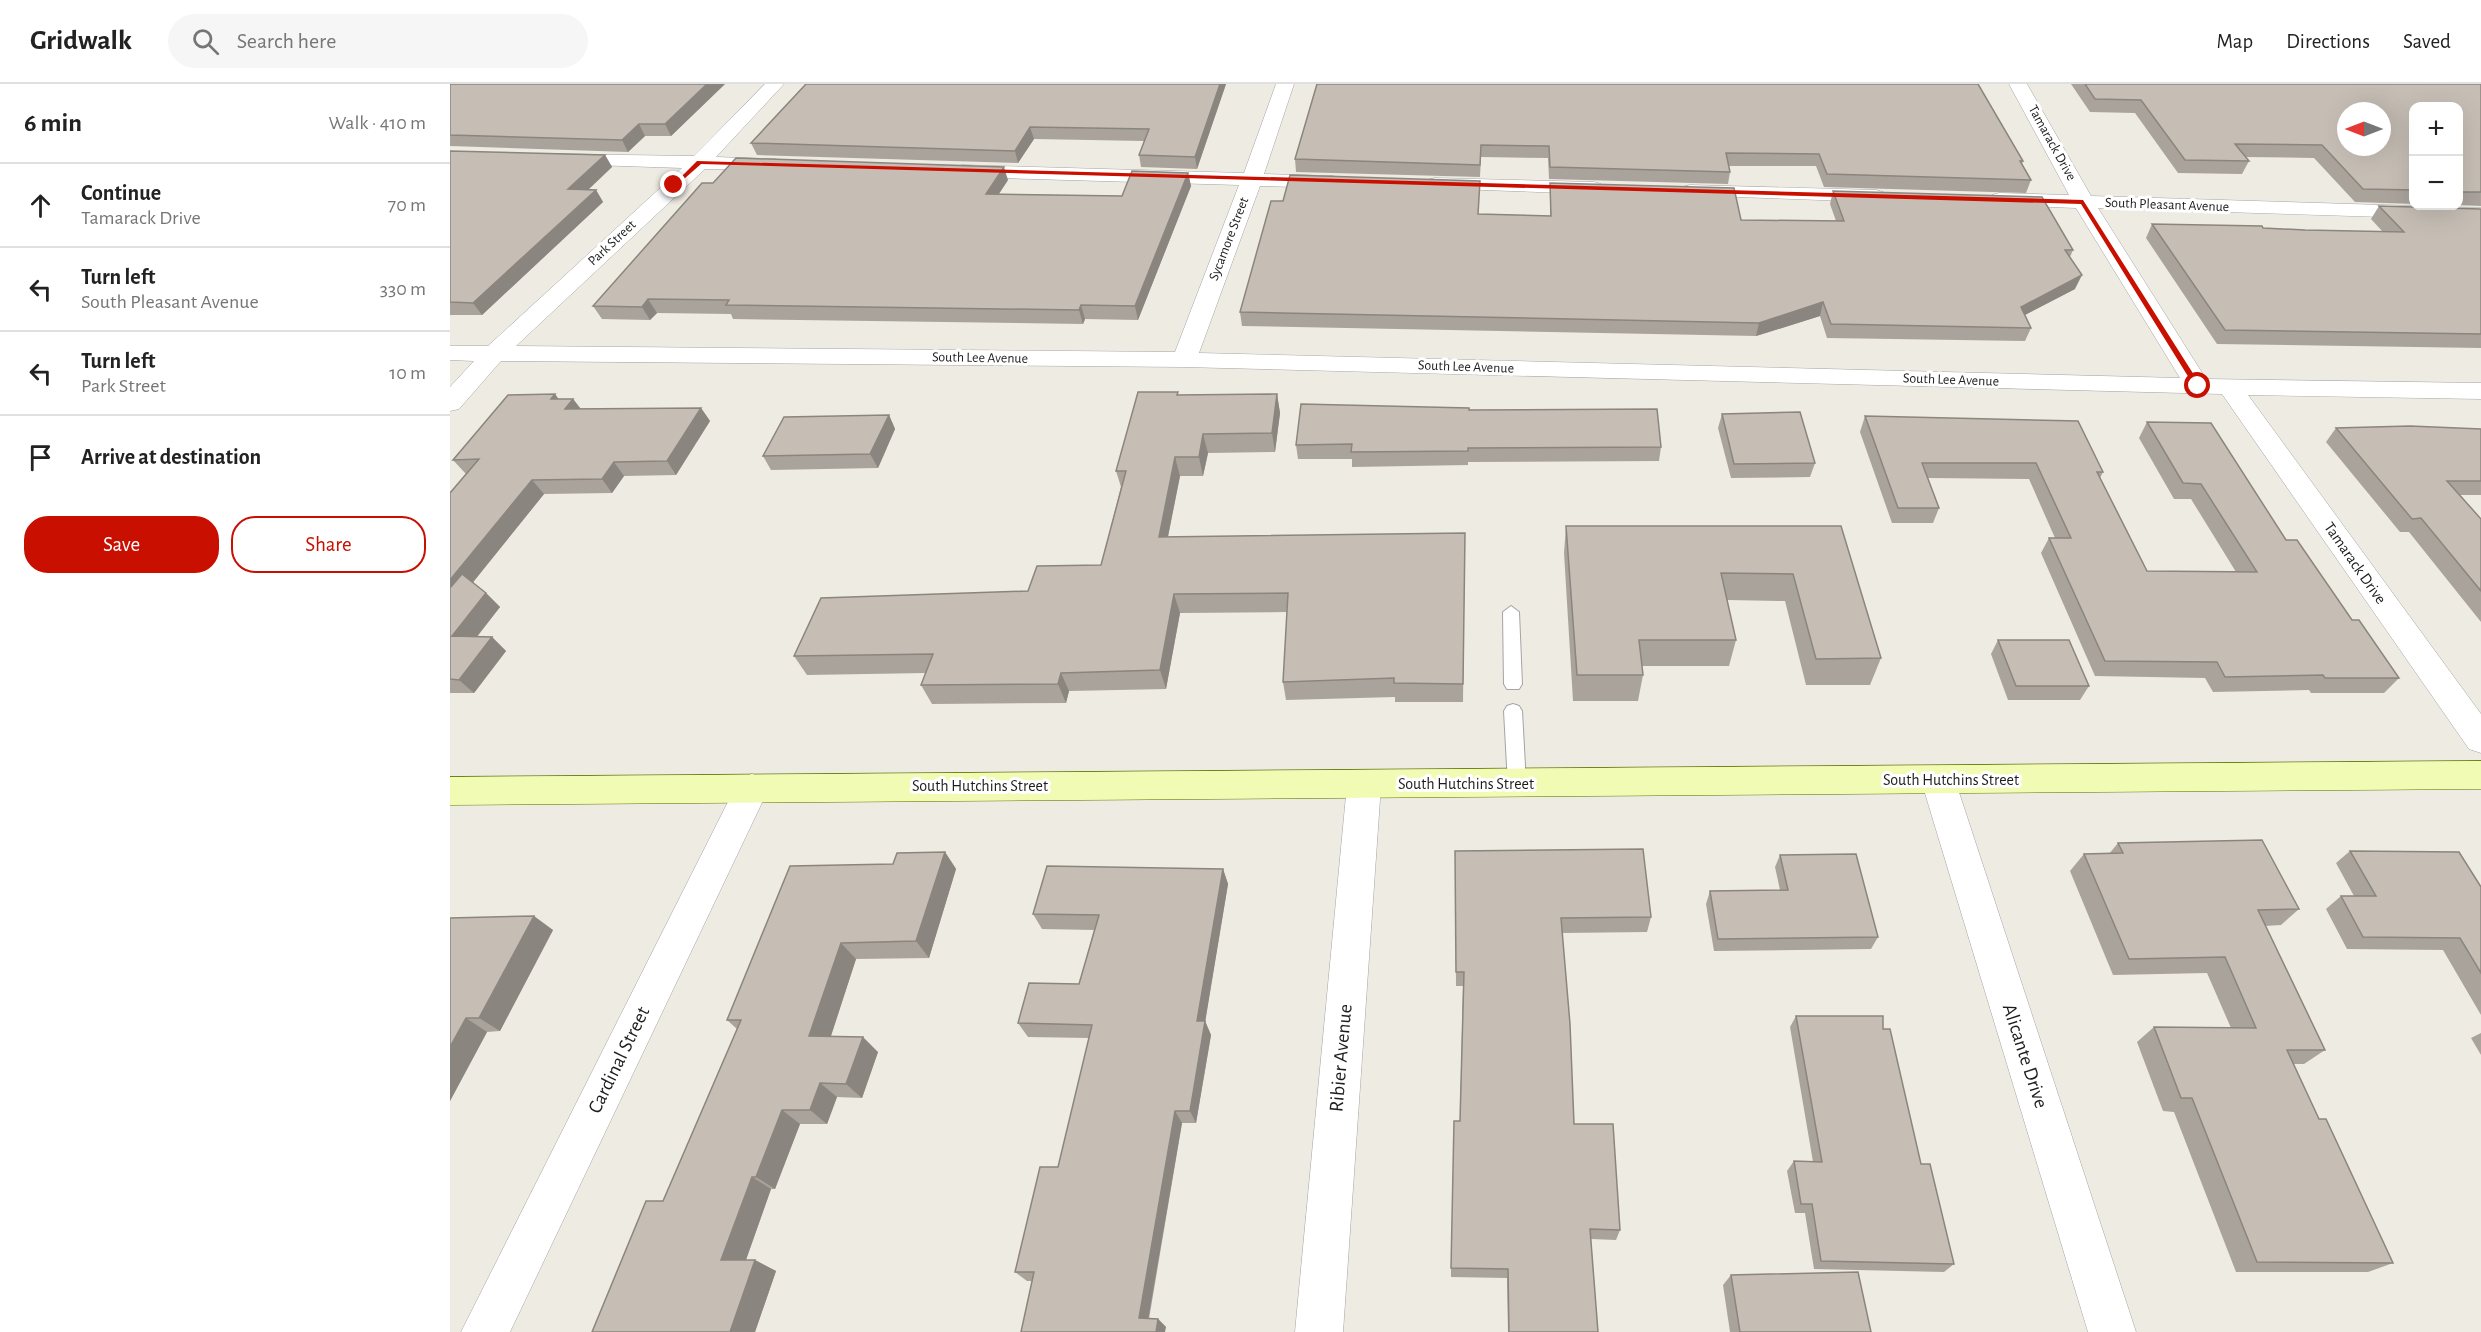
<!DOCTYPE html>
<html lang="en">
<head>
<meta charset="utf-8">
<style>
	body { margin:0; font-family:"Alegreya Sans",sans-serif; background:#f6f6f6; color:#222 }
	.controls { position:absolute; right:18px; top:18px; display:grid; overflow:hidden; border-radius:12px; box-shadow:0 6px 24px #0002 }
	.controls button { width:54px; height:54px; display:grid; place-items:center; padding:0; border:0; border-bottom:2px solid #e0e0e0; background:#fff; color:#222; font:30px sans-serif }
	.compass { position:absolute; left:1887px; top:18px; width:54px; height:54px; border-radius:50%; background:#fff; box-shadow:0 6px 24px #0002; rotate:270deg }
	.stop { position:absolute; width:18px; height:18px; margin:-14px; border:4px solid #c90f00; border-radius:50%; background:#fff }
	.stop.end { background:#c90f00; border-color:#fff; box-shadow:0 2px 6px #0008 }
	.list { margin:0; padding:0; list-style:none }
	h2 { display:flex; justify-content:space-between; align-items:center; height:78px; margin:0; padding:0 24px; font-size:26px }
	h2 small { font-size:20px; font-weight:400; color:#767676 }
	.list li { display:grid; grid-template-columns:39px 1fr auto; gap:18px; align-items:center; box-sizing:border-box; height:84px; padding:0 24px; border-top:2px solid #e0e0e0 }
	.list b { display:block; font-size:22px; white-space:nowrap }
	.list p { margin:0; font-size:20px; white-space:nowrap; color:#767676 }
	.list em { font-size:20px; font-style:normal; color:#767676 }
	.actions { display:flex; gap:12px; padding:18px 24px }
	.actions a { flex:1; padding:14px 0; border:2px solid #c90f00; border-radius:24px; text-align:center; font-size:21px; color:#c90f00 }
	.actions .main { background:#c90f00; color:#fff }
	.icon { flex:none; width:33px; height:33px; fill:none; stroke:currentColor; stroke-width:2; stroke-linecap:round; stroke-linejoin:round }
	.map { position:relative; flex:none; width:2031px; height:1248px; overflow:hidden }
	header { display:flex; align-items:center; gap:36px; box-sizing:border-box; height:84px; padding:0 30px; background:#fff; border-bottom:2px solid #e0e0e0 }
	header strong { font-size:28px }
	nav { display:flex; gap:33px; margin-inline-start:auto; font-size:21px }
	.search { width:420px; height:54px; background:#f6f6f6; display:flex; align-items:center; gap:15px; box-sizing:border-box; padding:0 21px; border-radius:33px; color:#767676; font-size:22px }
	main { display:flex }
	aside { flex:1; background:#fff }
	.map>svg:first-child { display:block }
	.lines { fill:none; stroke-linecap:round; stroke-linejoin:round }
	.service-casing { stroke:#a4a4a4; stroke-width:2 }
	.minor-casing { stroke:#a4a4a4; stroke-width:1 }
	.secondary-casing { stroke:#607502; stroke-width:1 }
	.service { fill:#fff; fill-rule:evenodd }
	.minor { fill:#fff; fill-rule:evenodd }
	.secondary { fill:#f2fbb3; fill-rule:evenodd }
	.wall { fill:#aaa39c }
	.shaded-wall { fill:#8b857f }
	.building { fill:#c6beb5; stroke:#8b857f; stroke-width:1.5; fill-rule:evenodd }
	.route { fill:#c90f00 }
	.labels { text-anchor:middle; dominant-baseline:central; stroke-width:6; stroke-linejoin:round; paint-order:stroke }
	.far-street-label { font-size:14px; fill:#1d1d1d; stroke:#fff }
	.street-label { font-size:16px; fill:#1d1d1d; stroke:#fff }
	.near-street-label { font-size:20px; fill:#1d1d1d; stroke:#fff }
</style>
</head>
<body>
<header>
<strong>Gridwalk</strong>
<div class="search"><svg class="icon" aria-label="search" viewBox="0 0 24 24"><circle cx="10" cy="10" r="6"/><path d="M15 15l6 6"/></svg>Search here</div>
<nav><a>Map</a><a>Directions</a><a>Saved</a></nav>
</header>
<main>
<aside>
<h2>6 min<small>Walk · 410 m</small></h2>
<ul class="list">
<li><svg class="icon" aria-label="ahead" viewBox="0 0 24 24"><path d="M12 20V5M6 11l6-6 6 6"/></svg><div><b>Continue</b><p>Tamarack Drive</p></div><em>70 m</em></li>
<li><svg class="icon" aria-label="left" viewBox="0 0 24 24"><path d="M17 20v-9H6M10 6l-5 5 5 5"/></svg><div><b>Turn left</b><p>South Pleasant Avenue</p></div><em>330 m</em></li>
<li><svg class="icon" aria-label="left" viewBox="0 0 24 24"><path d="M17 20v-9H6M10 6l-5 5 5 5"/></svg><div><b>Turn left</b><p>Park Street</p></div><em>10 m</em></li>
<li><svg class="icon" aria-label="arrive" viewBox="0 0 24 24"><path d="M6 21V4h12l-3 4 3 4H6"/></svg><div><b>Arrive at destination</b></div></li>
</ul>
<div class="actions"><a class="main">Save</a><a>Share</a></div>
</aside>
<div class="map">
<svg width="2031" height="1248" viewBox="0 0 2031 1248">
	<rect width="100%" height="100%" fill="#eeebe2"/>
	<g class="lines">
		<g class="service-casing">
			<g id="service">
				<path d="M 1061,522 L 1069,528 L 1072,600 L 1069,605 L 1057,605 L 1054,600 L 1053,528 Z"/>
				<path d="M 1063,620 L 1069,622 L 1072,627 L 1076,700 L 1074,705 L 1067,708 L 1060,705 L 1058,700 L 1054,627 L 1057,622 Z"/>
			</g>
		</g>
		<g class="minor-casing">
			<g id="minor">
				<path d="M 315,0 L 334,0 L 266,73 L 325,75 L 332,77 L 335,81 L 332,85 L 255,85 L 66,262 L 725,268 L 789,101 L 512,93 L 505,91 L 502,87 L 505,83 L 512,81 L 794,89 L 826,0 L 844,0 L 814,90 L 883,92 L 890,94 L 893,98 L 890,102 L 883,104 L 810,102 L 749,269 L 1730,294 L 1626,124 L 1549,121 L 1542,119 L 1538,115 L 1542,111 L 1549,109 L 1619,111 L 1559,0 L 1577,0 L 1641,112 L 2031,124 L 2031,136 L 1648,124 L 1756,295 L 2031,299 L 2031,315 L 1798,311 L 2031,630 L 2031,669 L 2019,665 L 1772,310 L 734,283 L 51,277 L 9,325 L 0,327 L 0,303 L 24,277 L 0,276 L 0,262 L 38,262 L 232,84 L 113,80 L 106,78 L 103,74 L 106,70 L 244,72 Z"/>
				<path d="M 985,94 L 1144,98 L 1151,100 L 1154,104 L 1151,108 L 1144,110 L 978,104 L 975,100 L 978,96 Z"/>
				<path d="M 1240,101 L 1426,106 L 1433,108 L 1436,112 L 1433,116 L 1426,118 L 1233,111 L 1230,107 L 1233,103 Z"/>
				<path d="M 1488,682 L 1500,686 L 1505,696 L 1686,1248 L 1638,1248 L 1471,696 L 1476,686 Z"/>
				<path d="M 914,687 L 926,691 L 931,701 L 893,1248 L 845,1248 L 897,701 L 902,691 Z"/>
				<path d="M 302,690 L 314,694 L 319,704 L 60,1248 L 11,1248 L 290,694 Z"/>
			</g>
		</g>
		<g class="secondary-casing">
			<path id="secondary" d="M 2031,677 L 2031,705 L 0,721 L 0,693 Z"/>
		</g>
		<use href="#service" class="service"/>
		<use href="#minor" class="minor"/>
		<use href="#secondary" class="secondary"/>
	</g>
	<g class="wall">
		<path d="M 0,0 L 275,0 L 221,52 L 195,52 L 178,68 L 0,62 Z"/>
		<path d="M 356,0 L 776,0 L 747,85 L 691,83 L 689,71 L 694,57 L 584,55 L 568,79 L 307,71 L 301,59 Z"/>
		<path d="M 867,0 L 1573,77 L 1572,80 L 1581,96 L 1576,109 L 1374,103 L 1366,82 L 1278,82 L 1280,88 L 1278,100 L 1099,95 L 1098,74 L 1031,73 L 1030,93 L 846,88 L 845,75 Z"/>
		<path d="M 1621,0 L 2031,0 L 2031,122 L 2008,121 L 2008,22 L 1964,22 L 1964,120 L 1905,118 L 1864,74 L 1796,73 L 1799,77 L 1792,90 L 1728,89 L 1685,29 L 1640,28 Z"/>
		<path d="M 0,67 L 155,71 L 162,83 L 138,106 L 146,106 L 153,118 L 32,231 L 0,231 Z"/>
		<path d="M 738,89 L 741,102 L 688,236 L 635,235 L 633,240 L 283,235 L 281,230 L 207,229 L 200,236 L 152,235 L 143,222 L 558,96 L 549,110 L 672,112 Z"/>
		<path d="M 1100,99 L 1291,136 L 1386,137 L 1380,120 L 1383,107 L 1623,166 L 1620,173 L 1625,205 L 1575,231 L 1581,244 L 1575,257 L 1377,254 L 1370,232 L 1306,252 L 792,242 L 790,228 L 833,117 L 1029,130 L 1100,132 Z"/>
		<path d="M 1929,122 L 2031,125 L 2031,264 L 1767,260 L 1696,154 L 1702,140 L 1813,144 L 1855,146 L 1933,148 L 1921,135 Z"/>
		<path d="M 105,310 L 108,315 L 123,315 L 131,325 L 251,324 L 260,337 L 226,391 L 174,392 L 162,409 L 94,410 L 23,498 L 36,509 L 50,523 L 27,553 L 42,553 L 56,567 L 24,609 L 0,609 L 0,409 L 17,389 L 16,390 L 3,376 Z"/>
		<path d="M 827,310 L 830,329 L 825,368 L 758,369 L 753,392 L 730,392 L 718,453 L 1015,449 L 1013,618 L 945,618 L 945,613 L 836,616 L 833,598 L 837,528 L 730,529 L 716,605 L 619,607 L 616,619 L 482,620 L 471,601 L 476,589 L 357,591 L 344,572 L 578,507 L 651,481 L 671,403 L 666,387 L 728,311 Z"/>
		<path d="M 1019,326 L 1211,363 L 1209,377 L 1018,378 L 1018,381 L 902,383 L 902,375 L 848,375 L 846,361 Z"/>
		<path d="M 1272,330 L 1365,379 L 1360,393 L 1281,394 L 1268,344 Z"/>
		<path d="M 439,331 L 445,345 L 428,384 L 321,386 L 313,372 Z"/>
		<path d="M 1415,332 L 1653,388 L 1650,394 L 1697,487 L 1786,488 L 1741,415 L 1724,415 L 1689,354 L 1697,338 L 1836,456 L 1949,594 L 1934,609 L 1861,609 L 1859,606 L 1763,608 L 1755,594 L 1645,592 L 1591,469 L 1599,454 L 1605,454 L 1579,395 L 1478,394 L 1489,424 L 1483,439 L 1442,439 L 1410,348 Z"/>
		<path d="M 1886,344 L 2031,345 L 2031,411 L 2010,411 L 2031,435 L 2031,538 L 1959,448 L 1950,448 L 1876,358 Z"/>
		<path d="M 1116,442 L 1391,442 L 1431,574 L 1420,601 L 1356,601 L 1335,517 L 1277,516 L 1286,556 L 1279,582 L 1192,582 L 1193,591 L 1188,617 L 1123,617 L 1114,469 Z"/>
		<path d="M 1548,556 L 1639,602 L 1630,616 L 1558,616 L 1541,570 Z"/>
		<path d="M 1668,759 L 1849,825 L 1831,841 L 1815,842 L 1875,966 L 1854,980 L 1843,980 L 1869,1035 L 1943,1179 L 1918,1188 L 1786,1188 L 1724,1028 L 1713,1027 L 1687,958 L 1704,943 L 1781,944 L 1757,889 L 1663,891 L 1620,787 L 1634,770 L 1659,770 Z"/>
		<path d="M 1005,767 L 1201,833 L 1197,848 L 1112,849 L 1124,1040 L 1170,1146 L 1166,1156 L 1141,1155 L 1148,1248 L 1058,1248 L 1057,1194 L 1001,1193 L 1001,1184 L 1010,1037 L 1013,902 L 1006,902 Z"/>
		<path d="M 1900,767 L 2031,803 L 2031,931 L 1993,866 L 1897,865 L 1876,825 L 1891,812 L 1904,812 L 1886,779 Z"/>
		<path d="M 495,768 L 506,785 L 479,874 L 406,875 L 381,952 L 428,968 L 412,1014 L 387,1013 L 377,1040 L 350,1040 L 325,1105 L 321,1105 L 296,1176 L 305,1176 L 326,1187 L 305,1248 L 213,1117 L 287,945 L 277,936 L 443,780 Z"/>
		<path d="M 1330,771 L 1428,853 L 1421,865 L 1264,867 L 1256,820 L 1260,807 L 1330,806 L 1325,783 Z"/>
		<path d="M 773,785 L 778,800 L 755,937 L 761,951 L 746,1039 L 732,1039 L 699,1235 L 708,1235 L 716,1243 L 583,1197 L 577,1197 L 565,1188 L 608,1083 L 639,954 L 578,953 L 568,939 L 629,900 L 644,846 L 592,845 L 583,830 Z"/>
		<path d="M 0,834 L 103,846 L 50,947 L 37,948 L 0,1017 Z"/>
		<path d="M 1346,932 L 1433,945 L 1471,1080 L 1504,1180 L 1494,1188 L 1364,1185 L 1355,1129 L 1345,1129 L 1337,1087 L 1344,1077 L 1363,1078 L 1340,943 Z"/>
		<path d="M 2031,949 L 2031,971 L 2021,954 Z"/>
		<path d="M 1281,1191 L 1421,1248 L 1280,1248 L 1273,1201 Z"/>
	</g>
	<g class="shaded-wall">
		<path d="M 257,0 L 275,0 L 221,52 L 215,40 Z"/>
		<path d="M 770,0 L 776,0 L 747,85 L 745,73 Z"/>
		<path d="M 189,40 L 195,52 L 178,68 L 172,56 Z"/>
		<path d="M 580,43 L 584,55 L 568,79 L 565,67 Z"/>
		<path d="M 155,71 L 162,83 L 126,117 L 118,105 Z"/>
		<path d="M 554,83 L 558,96 L 540,123 L 536,110 Z"/>
		<path d="M 738,89 L 741,102 L 688,236 L 685,222 Z"/>
		<path d="M 146,106 L 153,118 L 32,231 L 23,219 Z"/>
		<path d="M 1632,191 L 1625,205 L 1565,236 L 1571,223 Z"/>
		<path d="M 198,215 L 207,229 L 200,236 L 192,223 Z"/>
		<path d="M 1373,218 L 1370,232 L 1306,252 L 1309,239 Z"/>
		<path d="M 631,221 L 635,235 L 633,240 L 629,226 Z"/>
		<path d="M 105,310 L 115,324 L 101,315 Z"/>
		<path d="M 827,310 L 830,329 L 825,368 L 822,349 Z"/>
		<path d="M 123,315 L 133,328 L 115,325 Z"/>
		<path d="M 251,324 L 260,337 L 226,391 L 217,377 Z"/>
		<path d="M 439,331 L 445,345 L 428,384 L 420,370 Z"/>
		<path d="M 753,350 L 758,369 L 753,392 L 749,373 Z"/>
		<path d="M 725,373 L 730,392 L 714,472 L 709,453 Z"/>
		<path d="M 164,378 L 174,392 L 162,409 L 152,395 Z"/>
		<path d="M 82,396 L 94,410 L 8,517 L 0,509 L 0,496 Z"/>
		<path d="M 36,509 L 50,523 L 16,566 L 2,552 Z"/>
		<path d="M 724,510 L 730,529 L 716,605 L 710,586 Z"/>
		<path d="M 42,553 L 56,567 L 24,609 L 9,596 Z"/>
		<path d="M 611,589 L 619,607 L 616,619 L 608,600 Z"/>
		<path d="M 495,768 L 506,785 L 479,874 L 466,857 Z"/>
		<path d="M 773,785 L 778,800 L 753,951 L 747,937 Z"/>
		<path d="M 84,832 L 103,846 L 50,947 L 29,934 Z"/>
		<path d="M 391,859 L 406,875 L 376,967 L 359,952 Z"/>
		<path d="M 16,934 L 37,948 L 0,1017 L 0,963 Z"/>
		<path d="M 755,937 L 761,951 L 746,1039 L 740,1027 Z"/>
		<path d="M 413,953 L 428,968 L 412,1014 L 396,1000 Z"/>
		<path d="M 370,999 L 387,1013 L 377,1040 L 360,1026 Z"/>
		<path d="M 332,1026 L 350,1040 L 325,1105 L 306,1093 Z"/>
		<path d="M 725,1027 L 732,1039 L 697,1242 L 689,1234 Z"/>
		<path d="M 302,1093 L 321,1105 L 292,1187 L 271,1176 Z"/>
		<path d="M 305,1176 L 326,1187 L 305,1248 L 280,1248 Z"/>
		<path d="M 708,1235 L 716,1243 L 715,1248 L 706,1248 Z"/>
	</g>
	<g class="building">
		<path d="M 0,0 L 257,0 L 215,40 L 189,40 L 172,56 L 0,51 Z"/>
		<path d="M 356,0 L 770,0 L 745,73 L 689,71 L 699,45 L 580,43 L 565,67 L 301,59 Z"/>
		<path d="M 867,0 L 1528,0 L 1573,77 L 1570,77 L 1581,96 L 1377,90 L 1369,70 L 1276,69 L 1280,88 L 1100,83 L 1099,62 L 1031,61 L 1030,81 L 845,75 Z"/>
		<path d="M 1635,0 L 2031,0 L 2031,108 L 2008,108 L 2008,22 L 1964,22 L 1964,106 L 1913,105 L 1872,61 L 1785,60 L 1799,77 L 1735,76 L 1691,16 L 1645,15 ZM 1896,27 L 1932,27 L 1932,63 L 1896,63 Z"/>
		<path d="M 0,67 L 155,71 L 118,105 L 146,106 L 23,219 L 0,218 Z"/>
		<path d="M 286,74 L 554,83 L 536,110 L 672,112 L 682,87 L 738,89 L 685,222 L 631,221 L 629,226 L 276,221 L 279,216 L 198,215 L 192,223 L 143,222 L 252,99 L 263,99 Z"/>
		<path d="M 840,91 L 1030,97 L 1028,130 L 1101,132 L 1100,99 L 1284,104 L 1291,136 L 1394,137 L 1383,107 L 1592,113 L 1623,166 L 1615,166 L 1632,191 L 1571,223 L 1581,244 L 1381,240 L 1373,218 L 1309,239 L 790,228 L 821,117 L 833,117 Z"/>
		<path d="M 1929,122 L 2031,125 L 2031,250 L 1775,246 L 1702,140 L 1812,142 L 1813,144 L 1855,146 L 1954,148 Z"/>
		<path d="M 688,308 L 728,308 L 727,311 L 827,310 L 822,349 L 753,350 L 749,373 L 725,373 L 709,453 L 1015,449 L 1013,600 L 944,599 L 944,594 L 833,598 L 838,509 L 724,510 L 710,586 L 611,589 L 608,600 L 471,601 L 483,570 L 344,572 L 371,514 L 578,507 L 587,482 L 651,481 L 676,387 L 666,387 Z"/>
		<path d="M 105,310 L 101,315 L 123,315 L 115,325 L 251,324 L 217,377 L 164,378 L 152,395 L 82,396 L 0,496 L 0,409 L 29,375 L 3,376 L 58,311 Z"/>
		<path d="M 851,320 L 1019,324 L 1019,326 L 1207,325 L 1211,363 L 1018,364 L 1018,367 L 901,368 L 902,360 L 846,361 Z"/>
		<path d="M 1350,328 L 1365,379 L 1284,380 L 1272,330 Z"/>
		<path d="M 439,331 L 420,370 L 313,372 L 334,333 Z"/>
		<path d="M 1415,332 L 1628,337 L 1653,388 L 1647,388 L 1697,487 L 1807,488 L 1751,400 L 1733,399 L 1697,338 L 1761,339 L 1836,456 L 1847,456 L 1902,536 L 1909,536 L 1949,594 L 1875,594 L 1873,591 L 1775,593 L 1767,578 L 1655,577 L 1599,454 L 1621,454 L 1586,379 L 1472,379 L 1489,424 L 1448,424 Z"/>
		<path d="M 1960,342 L 2031,345 L 2031,397 L 1997,397 L 2031,435 L 2031,507 L 1971,434 L 1962,435 L 1886,344 Z"/>
		<path d="M 1116,442 L 1391,442 L 1431,574 L 1366,575 L 1343,490 L 1271,489 L 1286,556 L 1189,556 L 1193,591 L 1127,591 Z"/>
		<path d="M 12,490 L 36,509 L 2,552 L 42,553 L 9,596 L 0,595 L 0,504 Z"/>
		<path d="M 1548,556 L 1619,556 L 1639,602 L 1566,602 Z"/>
		<path d="M 1812,756 L 1849,825 L 1808,826 L 1875,966 L 1837,966 L 1869,1035 L 1876,1035 L 1943,1179 L 1807,1178 L 1742,1014 L 1731,1014 L 1704,943 L 1806,944 L 1775,873 L 1679,875 L 1634,770 L 1673,769 L 1668,759 Z"/>
		<path d="M 1193,765 L 1201,833 L 1111,834 L 1120,940 L 1124,1040 L 1163,1040 L 1170,1146 L 1140,1145 L 1148,1248 L 1059,1248 L 1058,1185 L 1001,1184 L 1004,1037 L 1010,1037 L 1014,888 L 1006,888 L 1005,767 Z"/>
		<path d="M 1900,767 L 2009,768 L 2031,803 L 2031,889 L 2010,854 L 1913,853 L 1891,812 L 1926,812 Z"/>
		<path d="M 495,768 L 466,857 L 391,859 L 359,952 L 413,953 L 396,1000 L 370,999 L 360,1026 L 332,1026 L 306,1093 L 302,1093 L 271,1176 L 305,1176 L 280,1248 L 142,1248 L 196,1117 L 213,1117 L 291,936 L 277,936 L 340,782 L 443,780 L 447,769 Z"/>
		<path d="M 1406,770 L 1428,853 L 1268,855 L 1260,807 L 1338,806 L 1330,771 Z"/>
		<path d="M 597,782 L 773,785 L 747,937 L 755,937 L 740,1027 L 725,1027 L 689,1234 L 708,1235 L 706,1248 L 571,1248 L 584,1188 L 565,1188 L 590,1083 L 608,1083 L 642,941 L 568,939 L 579,899 L 629,900 L 649,831 L 583,830 Z"/>
		<path d="M 84,832 L 29,934 L 16,934 L 0,963 L 0,834 Z"/>
		<path d="M 1346,932 L 1433,932 L 1433,945 L 1440,945 L 1471,1080 L 1480,1080 L 1504,1180 L 1371,1177 L 1362,1120 L 1351,1120 L 1344,1077 L 1372,1078 Z"/>
		<path d="M 1408,1188 L 1421,1248 L 1290,1248 L 1281,1191 Z"/>
	</g>
	<path class="route" d="M 247,77 L 1633,116 L 1751,302 L 1748,305 L 1744,302 L 1631,120 L 251,80 L 226,102 L 222,102 Z"/>
	<g class="labels">
		<g class="far-street-label">
			<text transform="translate(1602 59) rotate(61)">Tamarack Drive</text>
			<text transform="translate(1717 121) rotate(2)">South Pleasant Avenue</text>
			<text transform="translate(779 155) rotate(-69)">Sycamore Street</text>
			<text transform="translate(162 159) rotate(-43)">Park Street</text>
			<text transform="translate(530 274) rotate(1)">South Lee Avenue</text>
			<text transform="translate(1016 283) rotate(2)">South Lee Avenue</text>
			<text transform="translate(1501 296) rotate(2)">South Lee Avenue</text>
		</g>
		<g class="street-label">
			<text transform="translate(1905 479) rotate(55)">Tamarack Drive</text>
			<text x="1501" y="696">South Hutchins Street</text>
			<text x="1016" y="700">South Hutchins Street</text>
			<text x="530" y="702">South Hutchins Street</text>
		</g>
		<g class="near-street-label">
			<text transform="translate(1575 972) rotate(72)">Alicante Drive</text>
			<text transform="translate(891 974) rotate(-85)">Ribier Avenue</text>
			<text transform="translate(169 976) rotate(-64)">Cardinal Street</text>
		</g>
	</g>
</svg>
<div class="controls">
<button>+</button>
<button>−</button>
</div>
<svg class="compass" viewBox="-18 -18 36 36"><path d="M0-13l5 13h-10z" fill="#e53935"/><path d="M0 13l5-13h-10z" fill="#767676"/></svg>
<div class="stop" style="left:1748px;top:302px"></div>
<div class="stop end" style="left:224px;top:101px"></div>
</div>
</main>
</body>
</html>
